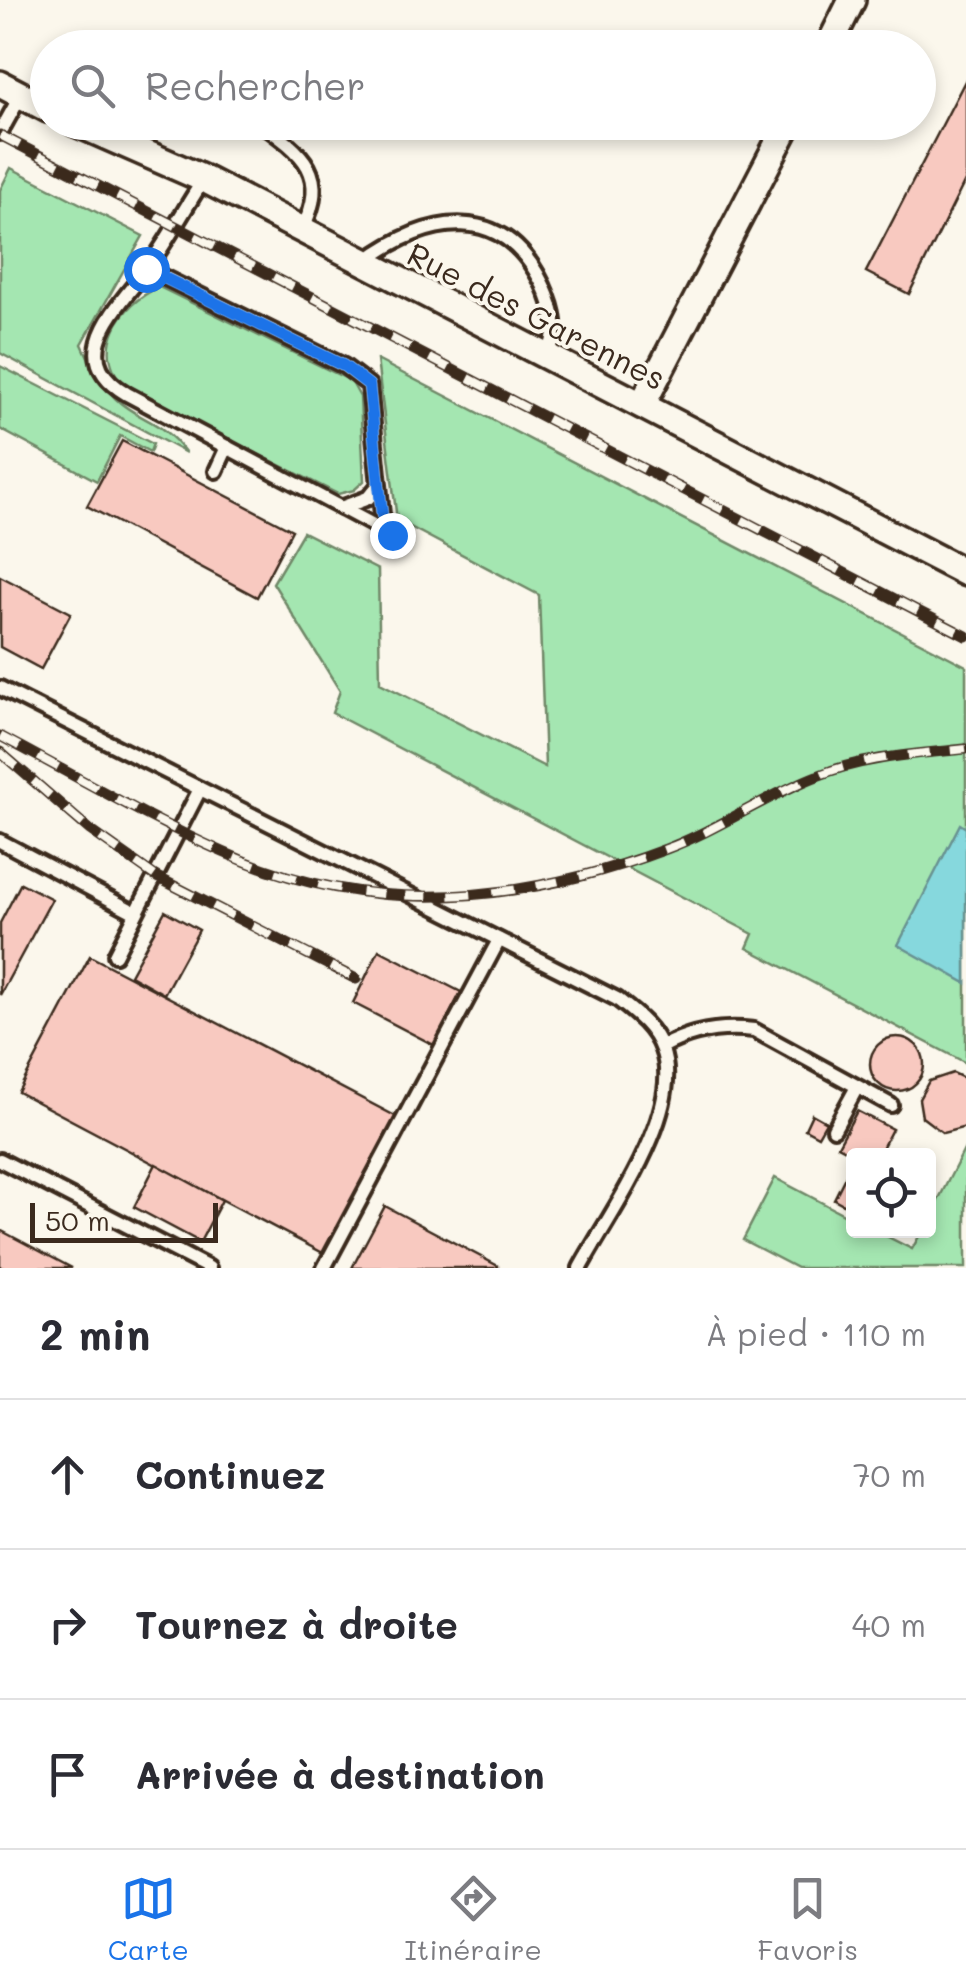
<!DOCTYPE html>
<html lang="fr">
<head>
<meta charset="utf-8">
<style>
	body { margin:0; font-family:Mali,sans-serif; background:#f7f7f7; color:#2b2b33 }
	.controls { position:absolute; right:30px; bottom:30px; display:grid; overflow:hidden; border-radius:10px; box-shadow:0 5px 15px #0003 }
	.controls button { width:90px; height:90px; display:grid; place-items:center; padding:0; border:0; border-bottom:2px solid #e1e1e2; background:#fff; color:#2b2b33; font:50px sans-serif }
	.scale { position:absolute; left:30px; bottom:25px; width:188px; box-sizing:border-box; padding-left:10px; border:5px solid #3b2a1e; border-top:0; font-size:28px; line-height:35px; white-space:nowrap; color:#3b2a1e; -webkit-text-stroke:8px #fbf7ec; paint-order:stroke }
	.stop { position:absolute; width:30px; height:30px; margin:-22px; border:8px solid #1a73e8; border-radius:50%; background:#fff }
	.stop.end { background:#1a73e8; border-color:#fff; box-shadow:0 2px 10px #0008 }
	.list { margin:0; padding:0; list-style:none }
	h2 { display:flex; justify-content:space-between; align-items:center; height:130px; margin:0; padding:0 40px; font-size:42px }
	h2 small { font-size:32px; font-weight:400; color:#7c7c81 }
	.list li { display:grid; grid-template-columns:65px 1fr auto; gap:30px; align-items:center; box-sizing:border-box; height:150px; padding:0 40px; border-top:2px solid #e1e1e2 }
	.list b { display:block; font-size:38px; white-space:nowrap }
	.list em { font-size:32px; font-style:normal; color:#7c7c81 }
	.icon { flex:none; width:55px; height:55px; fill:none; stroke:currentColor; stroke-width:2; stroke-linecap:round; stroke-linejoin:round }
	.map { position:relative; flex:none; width:966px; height:1268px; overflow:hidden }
	.search { position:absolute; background:#fff; box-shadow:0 5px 15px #0003; left:30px; right:30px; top:30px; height:110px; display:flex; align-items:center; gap:25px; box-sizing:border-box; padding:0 35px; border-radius:55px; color:#7c7c81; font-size:38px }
	.sheet { height:580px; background:#fff }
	nav { display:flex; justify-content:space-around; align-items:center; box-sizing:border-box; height:140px; border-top:2px solid #e1e1e2; background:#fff; font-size:28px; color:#7c7c81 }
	nav a { display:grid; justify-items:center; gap:5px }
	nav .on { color:#1a73e8 }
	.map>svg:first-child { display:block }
	.green { fill:#a4e6b1; stroke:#708868; stroke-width:2.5 }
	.water { fill:#86d8dd; stroke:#689291; stroke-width:2.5 }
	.building { fill:#f8c9c0; stroke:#3b2a1e; stroke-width:2.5 }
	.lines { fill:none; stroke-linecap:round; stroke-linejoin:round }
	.service-casing { stroke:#3b2a1e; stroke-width:20 }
	.minor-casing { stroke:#3b2a1e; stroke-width:32 }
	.service { stroke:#fbf7ec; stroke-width:12 }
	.minor { stroke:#fbf7ec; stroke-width:25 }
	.rail-casing { stroke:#3b2a1e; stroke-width:11 }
	.rail { stroke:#fbf7ec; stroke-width:8; stroke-dasharray:22; stroke-linecap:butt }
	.route { stroke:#1a73e8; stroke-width:12 }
	.labels { text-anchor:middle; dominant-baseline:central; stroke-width:8; stroke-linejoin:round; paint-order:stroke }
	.street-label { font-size:32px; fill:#3b2a1e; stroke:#fbf7ec }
</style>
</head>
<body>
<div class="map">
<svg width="966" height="1268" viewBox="0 0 966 1268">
	<rect width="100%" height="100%" fill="#fbf7ec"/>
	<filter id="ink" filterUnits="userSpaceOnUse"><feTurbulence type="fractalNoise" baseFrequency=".01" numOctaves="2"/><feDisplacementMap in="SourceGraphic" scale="20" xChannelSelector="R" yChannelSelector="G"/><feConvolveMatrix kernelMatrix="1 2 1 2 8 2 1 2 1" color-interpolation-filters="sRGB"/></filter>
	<g filter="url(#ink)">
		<g class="green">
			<path d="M 11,168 L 143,236 L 82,344 C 91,364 100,383 116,399 C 139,421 161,419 186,453 L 0,353 L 0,190 Z"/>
			<path d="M 159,287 L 351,381 L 360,397 L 364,481 L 354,490 L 338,494 L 125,387 C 91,349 119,305 159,287 Z"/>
			<path d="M 377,360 L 966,666 L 966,1063 L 747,948 L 753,934 L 332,713 L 340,691 L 273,583 L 303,532 L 378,570 L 380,683 L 545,767 L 539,595 L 397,520 Z"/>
			<path d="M 0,366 L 153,444 L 150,452 L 120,436 L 97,481 L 0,429 Z"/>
			<path d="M 966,1146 L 966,1268 L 797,1268 L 743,1240 L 775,1178 L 853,1219 L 854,1230 L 876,1231 L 912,1249 L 922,1231 L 928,1230 L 929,1218 Z"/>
		</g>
		<path class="water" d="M 960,824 L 966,828 L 966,983 L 898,945 Z"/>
		<g class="building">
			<path d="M 966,79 L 966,179 L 909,294 L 866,272 Z"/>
			<path d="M 122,441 L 292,530 L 257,597 L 87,506 Z"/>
			<path d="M 0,576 L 71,613 L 41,669 L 0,647 Z"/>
			<path d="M 21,883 L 52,899 L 0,995 L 0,923 Z"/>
			<path d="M 165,911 L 199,930 L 164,994 L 130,975 Z"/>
			<path d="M 379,950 L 461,992 L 434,1045 L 353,1003 Z"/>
			<path d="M 90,956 L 397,1117 L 325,1254 L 18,1092 Z"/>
			<circle cx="897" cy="1064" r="27"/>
			<path d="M 953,1073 L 966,1079 L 966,1127 L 943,1133 L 922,1117 L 919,1099 L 929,1081 Z"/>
			<path d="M 857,1111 L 892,1129 L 878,1156 L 857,1156 L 838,1146 Z"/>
			<path d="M 812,1114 L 826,1122 L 818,1136 L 805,1129 Z"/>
			<path d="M 853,1161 L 854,1162 L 854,1210 L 834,1199 Z"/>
			<path d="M 156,1164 L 222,1200 L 200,1242 L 134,1207 Z"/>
			<path d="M 385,1206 L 498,1266 L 498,1268 L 352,1268 Z"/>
			<path d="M 0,1230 L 72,1268 L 0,1268 Z"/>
		</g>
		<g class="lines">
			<g class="service-casing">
				<g id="service">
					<path d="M 259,122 C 304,154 330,174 302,230"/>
					<path d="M 0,133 L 21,95"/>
					<path d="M 112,137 L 146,122"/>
					<path d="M 204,179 C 185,208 169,238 149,266 C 121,305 61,356 127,394 L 392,535"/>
					<path d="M 364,262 C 428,215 503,201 543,285 C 555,311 559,331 547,357"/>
					<path d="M 147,269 L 344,366 L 369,385 L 382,515 L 391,533"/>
					<path d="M 216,471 L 227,447"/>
					<path d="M 341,508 L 368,498 L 379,485"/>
					<path d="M 0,688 L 617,999 C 635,1013 654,1027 662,1050 C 685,1111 609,1214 580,1268"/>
					<path d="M 0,841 L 136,913"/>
					<path d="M 115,955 L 200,789"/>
					<path d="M 662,1047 C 691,1031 720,1026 754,1030 L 891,1105"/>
					<path d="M 834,1129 L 857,1087"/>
					<path d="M 0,1160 L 209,1268"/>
					<path d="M 324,1268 L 499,940"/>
				</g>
			</g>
			<g class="minor-casing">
				<g id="minor">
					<path d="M 828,48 L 852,0"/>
					<path d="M 0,84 L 48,109"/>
					<path d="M 74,122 L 204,179 L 966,573"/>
					<path d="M 642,405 L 789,122"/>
				</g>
			</g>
			<use href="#service" class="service"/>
			<use href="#minor" class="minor"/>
			<g class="rail-casing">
				<g id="rail">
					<path d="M 0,135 L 966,636"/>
					<path d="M 0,736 C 74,775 147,818 223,852 C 368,918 521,904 666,849 C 718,830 765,796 817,776 C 863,757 917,754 966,749"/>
					<path d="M 0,752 L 90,830 L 155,876 L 356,979"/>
				</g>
			</g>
			<use href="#rail" class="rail"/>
		</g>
	</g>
	<g class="lines" filter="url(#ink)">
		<path class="route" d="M 146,269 L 344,366 L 369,385 L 382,515 L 392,535"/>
	</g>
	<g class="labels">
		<g class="street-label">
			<text transform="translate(537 315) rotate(27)">Rue des Garennes</text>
		</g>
	</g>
</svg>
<div class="controls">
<button><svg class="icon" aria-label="locate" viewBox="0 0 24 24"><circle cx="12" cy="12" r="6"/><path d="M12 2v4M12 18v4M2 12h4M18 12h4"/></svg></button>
</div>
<div class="scale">50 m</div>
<div class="stop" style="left:146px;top:269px"></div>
<div class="stop end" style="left:392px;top:535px"></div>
<div class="search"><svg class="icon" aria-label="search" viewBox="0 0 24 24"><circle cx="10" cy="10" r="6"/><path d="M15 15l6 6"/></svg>Rechercher</div>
</div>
<section class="sheet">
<h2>2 min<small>À pied · 110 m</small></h2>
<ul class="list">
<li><svg class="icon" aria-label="ahead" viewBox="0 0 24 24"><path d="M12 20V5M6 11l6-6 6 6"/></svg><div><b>Continuez</b></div><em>70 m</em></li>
<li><svg class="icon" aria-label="right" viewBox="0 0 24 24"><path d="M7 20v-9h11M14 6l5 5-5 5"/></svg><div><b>Tournez à droite</b></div><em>40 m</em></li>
<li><svg class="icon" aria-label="arrive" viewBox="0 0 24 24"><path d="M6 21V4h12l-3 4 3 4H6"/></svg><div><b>Arrivée à destination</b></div></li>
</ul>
</section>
<nav>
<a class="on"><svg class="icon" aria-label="map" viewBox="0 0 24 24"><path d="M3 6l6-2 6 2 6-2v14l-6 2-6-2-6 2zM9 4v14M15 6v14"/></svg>Carte</a>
<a><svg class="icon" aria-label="directions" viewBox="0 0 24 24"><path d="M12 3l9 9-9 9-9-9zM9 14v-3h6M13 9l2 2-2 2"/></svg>Itinéraire</a>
<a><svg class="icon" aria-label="saved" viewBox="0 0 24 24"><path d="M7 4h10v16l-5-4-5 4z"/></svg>Favoris</a>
</nav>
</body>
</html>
